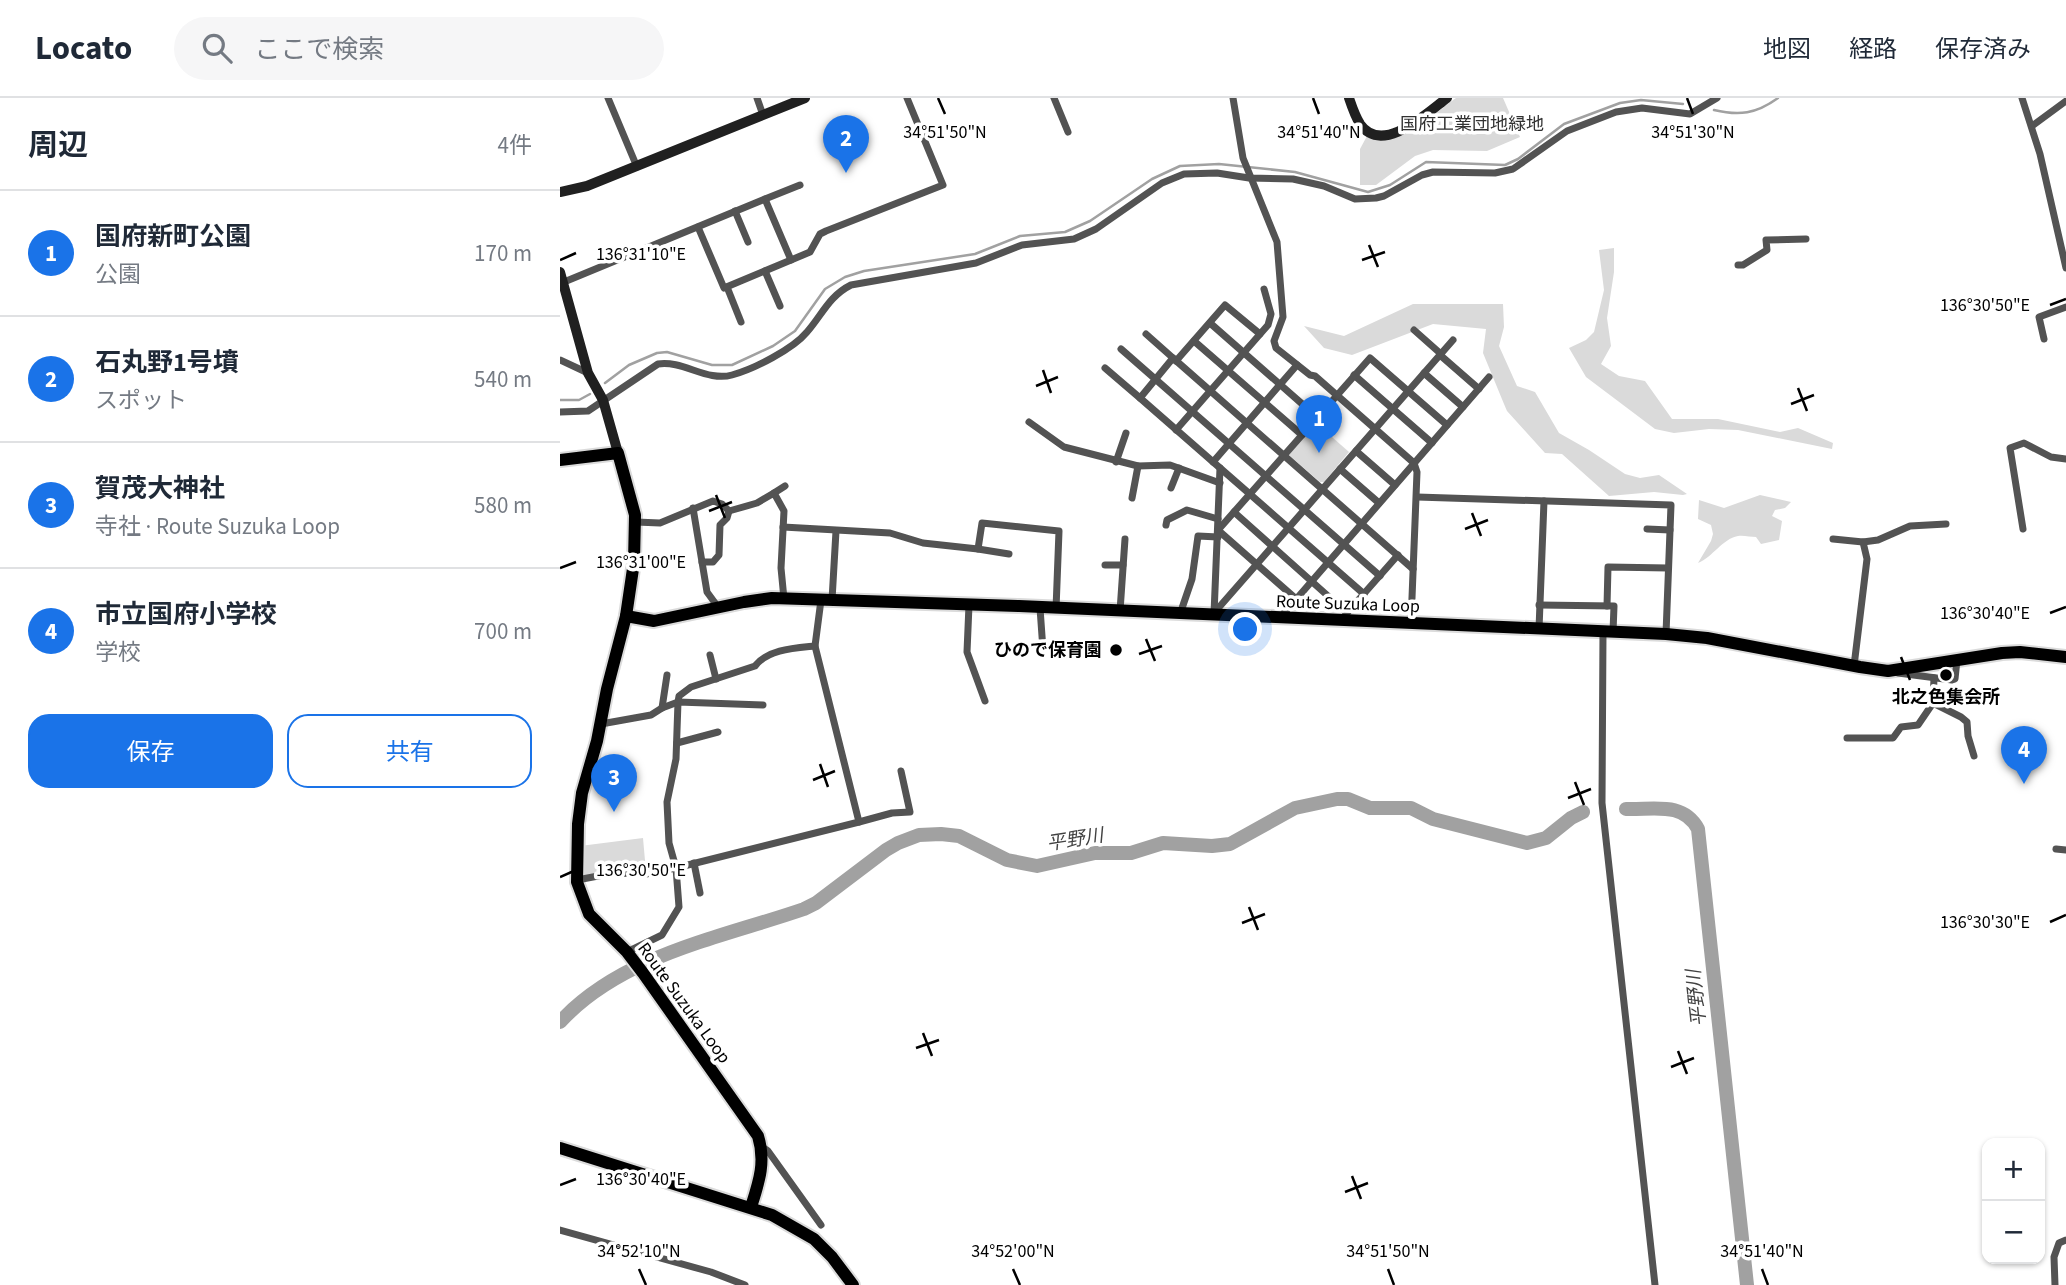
<!DOCTYPE html>
<html lang="ja">
<head>
<meta charset="utf-8">
<style>
	body { margin:0; font-family:"Source Sans 3","Noto Sans JP",sans-serif; background:#f6f6f7; color:#1f2937 }
	.controls { position:absolute; right:21px; bottom:21px; display:grid; overflow:hidden; border-radius:14px; box-shadow:0 2px 5px #0004 }
	.controls button { width:63px; height:63px; display:grid; place-items:center; padding:0; border:0; border-bottom:2px solid #e0e1e3; background:#fff; color:#1f2937; font:35px sans-serif }
	.you { position:absolute; left:686px; top:532px; width:24px; height:24px; margin:-18px; border:5px solid #fff; border-radius:50%; background:#1a73e8; box-shadow:0 0 0 10px #1a73e833 }
	.badge { display:grid; place-items:center; width:46px; height:46px; border-radius:50%; background:#1a73e8; color:#fff; font-size:23px; font-weight:700 }
	.pin { position:absolute; translate:-50% -58px; filter:drop-shadow(0 2px 4px #0008) }
	.pin::after { content:''; position:absolute; top:37px; width:24px; height:21px; background:inherit; clip-path:polygon(0 0,100% 0,50% 100%) }
	.list { margin:0; padding:0; list-style:none }
	h2 { display:flex; justify-content:space-between; align-items:center; height:91px; margin:0; padding:0 28px; font-size:30px }
	h2 small { font-size:23px; font-weight:400; color:#747a83 }
	.list li { display:grid; grid-template-columns:46px 1fr auto; gap:21px; align-items:center; box-sizing:border-box; height:126px; padding:0 28px; border-top:2px solid #e0e1e3 }
	.list b { display:block; font-size:26px; white-space:nowrap }
	.list p { margin:0; font-size:23px; white-space:nowrap; color:#747a83 }
	.list em { font-size:23px; font-style:normal; color:#747a83 }
	.actions { display:flex; gap:14px; padding:21px 28px }
	.actions a { flex:1; padding:16px 0; border:2px solid #1a73e8; border-radius:21px; text-align:center; font-size:24px; color:#1a73e8 }
	.actions .main { background:#1a73e8; color:#fff }
	.icon { flex:none; width:38px; height:38px; fill:none; stroke:currentColor; stroke-width:2; stroke-linecap:round; stroke-linejoin:round }
	.map { position:relative; flex:none; width:1506px; height:1187px; overflow:hidden }
	header { display:flex; align-items:center; gap:42px; box-sizing:border-box; height:98px; padding:0 35px; background:#fff; border-bottom:2px solid #e0e1e3 }
	header strong { font-size:33px }
	nav { display:flex; gap:38px; margin-inline-start:auto; font-size:24px }
	.search { width:490px; height:63px; background:#f6f6f7; display:flex; align-items:center; gap:18px; box-sizing:border-box; padding:0 24px; border-radius:38px; color:#747a83; font-size:26px }
	main { display:flex }
	aside { flex:1; background:#fff }
	.map>svg:first-child { display:block }
	.green { fill:#dadada }
	.lines { fill:none; stroke-linecap:round; stroke-linejoin:round }
	.stream { stroke:#a1a1a1; stroke-width:2.5 }
	.river { stroke:#a1a1a1; stroke-width:14 }
	.primary-casing { stroke:#dbdbdb; stroke-width:16 }
	.street { stroke:#535353; stroke-width:7 }
	.secondary { stroke:#202020; stroke-width:10 }
	.primary { stroke:#000; stroke-width:12 }
	.ticks { fill:none; stroke:#000; stroke-width:2.5 }
	.poi-dot { fill:#000; stroke:#fff; stroke-width:2.5 }
	.labels { text-anchor:middle; dominant-baseline:central; stroke-width:7; stroke-linejoin:round; paint-order:stroke }
	.park-label { font-size:18px; fill:#313131; stroke:#fff }
	.street-label { font-size:18px; fill:#000; stroke:#fff }
	.poi-label { font-size:18px; font-weight:bold; fill:#000; stroke:#fff; text-anchor:end }
	.water-label { font-size:19px; font-style:italic; fill:#424242; stroke:#fff }
	.ticks-label { font-size:18px; text-anchor:middle; fill:#000; stroke:#fff; stroke-width:7; stroke-linejoin:round; paint-order:stroke }
</style>
</head>
<body>
<header>
<strong>Locato</strong>
<div class="search"><svg class="icon" aria-label="search" viewBox="0 0 24 24"><circle cx="10" cy="10" r="6"/><path d="M15 15l6 6"/></svg>ここで検索</div>
<nav><a>地図</a><a>経路</a><a>保存済み</a></nav>
</header>
<main>
<aside>
<h2>周辺<small>4件</small></h2>
<ul class="list">
<li><span class="badge">1</span><div><b>国府新町公園</b><p>公園</p></div><em>170 m</em></li>
<li><span class="badge">2</span><div><b>石丸野1号墳</b><p>スポット</p></div><em>540 m</em></li>
<li><span class="badge">3</span><div><b>賀茂大神社</b><p>寺社 · Route Suzuka Loop</p></div><em>580 m</em></li>
<li><span class="badge">4</span><div><b>市立国府小学校</b><p>学校</p></div><em>700 m</em></li>
</ul>
<div class="actions"><a class="main">保存</a><a>共有</a></div>
</aside>
<div class="map">
<svg width="1506" height="1187" viewBox="0 0 1506 1187">
	<rect width="100%" height="100%" fill="#fff"/>
	<g class="green">
		<path d="M 896,0 L 943,0 L 960,39 L 927,53 L 873,52 L 855,58 L 816,87 L 800,87 L 800,51 L 807,38 C 840,51 870,18 896,0 Z"/>
		<path d="M 1054,150 L 1054,174 L 1047,220 L 1051,248 L 1041,266 L 1059,278 L 1085,283 L 1112,321 L 1158,321 L 1220,334 L 1238,330 L 1273,345 L 1272,351 L 1178,332 L 1149,331 L 1114,335 L 1095,331 L 1026,279 L 1009,250 L 1026,242 L 1034,234 L 1044,192 L 1039,152 Z"/>
		<path d="M 853,206 L 943,206 L 944,229 L 939,248 L 957,288 L 975,294 L 999,335 L 1029,352 L 1065,376 L 1080,380 L 1099,377 L 1127,396 L 1123,397 L 1094,394 L 1049,398 L 1002,356 L 985,355 L 947,313 L 944,306 L 923,255 L 926,231 L 873,226 L 792,257 L 764,250 L 744,228 L 784,238 Z"/>
		<path d="M 756,325 L 789,354 L 764,384 L 760,384 L 729,357 L 730,353 Z"/>
		<path d="M 1200,397 L 1231,404 L 1225,410 L 1215,412 L 1212,418 L 1222,423 L 1219,442 L 1201,446 L 1196,439 C 1191,439 1183,437 1178,438 C 1162,441 1153,459 1138,465 L 1151,443 L 1153,436 L 1151,427 L 1138,421 L 1139,402 L 1164,410 Z"/>
		<path d="M 83,740 L 86,774 L 53,772 L 19,780 L 20,748 Z"/>
	</g>
	<g class="lines">
		<g class="stream">
			<path d="M 1154,12 C 1179,18 1196,16 1218,0"/>
			<path d="M 45,285 L 69,267 L 97,255 L 107,254 L 152,267 L 172,267 L 213,248 L 235,233 L 265,191 L 285,179 L 304,173 L 415,156 L 460,138 L 505,134 L 530,123 L 592,81 L 620,68 L 659,66 L 735,74 L 808,94 L 830,87 L 866,64 L 945,67 L 958,61 L 1004,26 L 1060,5 L 1081,2 L 1123,6"/>
			<path d="M 0,302 L 19,302 L 30,296"/>
		</g>
		<g class="river">
			<path d="M 1066,711 C 1093,712 1123,703 1138,731 L 1187,1187"/>
			<path d="M 0,924 C 62,857 160,840 244,811 L 256,805 L 326,752 L 338,745 L 359,737 L 381,736 L 399,738 L 447,762 L 477,768 L 535,755 L 571,755 L 603,745 L 652,748 L 670,746 L 735,710 L 777,701 L 788,701 L 810,710 L 851,710 L 873,721 L 967,745 L 986,740 L 1011,720 L 1023,714"/>
		</g>
		<g class="primary-casing">
			<g id="primary">
				<path d="M 0,362 L 58,355 L 75,417 L 74,464 L 66,518 L 47,591 L 37,643 L 22,695 L 18,726 L 17,784 L 29,816 L 67,854 L 83,875 L 198,1038 C 206,1064 199,1084 191,1109"/>
				<path d="M 66,518 L 94,523 L 184,504 L 212,500 L 459,508 L 1106,536 L 1147,540 L 1300,569 L 1328,573 L 1442,555 L 1460,554 L 1506,559"/>
				<path d="M 0,1050 L 212,1117 L 254,1141 L 272,1159 L 293,1187"/>
			</g>
		</g>
		<g class="street">
			<path d="M 48,0 L 77,69"/>
			<path d="M 197,0 L 203,17"/>
			<path d="M 494,0 L 508,34"/>
			<path d="M 673,0 L 683,60 L 717,144 L 723,219 L 714,243 L 716,250 L 750,277 L 755,278 L 854,365 L 857,374 L 851,525"/>
			<path d="M 1462,0 L 1480,56 L 1506,170"/>
			<path d="M 1472,28 L 1506,3"/>
			<path d="M 205,101 L 240,87"/>
			<path d="M 175,113 L 188,144"/>
			<path d="M 138,129 L 164,190 L 231,162"/>
			<path d="M 1178,167 L 1183,167 L 1207,152 L 1206,142 L 1246,141"/>
			<path d="M 205,173 L 220,208"/>
			<path d="M 4,184 L 205,101 L 231,162 L 250,154 L 260,136 L 266,133 L 383,87 L 347,0"/>
			<path d="M 167,189 L 181,224"/>
			<path d="M 650,225 L 757,319"/>
			<path d="M 854,232 L 881,256"/>
			<path d="M 586,236 L 613,260"/>
			<path d="M 1484,241 L 1479,219 L 1506,209"/>
			<path d="M 634,243 L 742,337"/>
			<path d="M 561,251 L 820,478"/>
			<path d="M 880,257 L 919,291"/>
			<path d="M 0,262 L 28,275"/>
			<path d="M 616,263 L 665,207 L 700,236"/>
			<path d="M 545,270 L 580,300"/>
			<path d="M 864,275 L 903,309"/>
			<path d="M 794,277 L 872,345"/>
			<path d="M 0,314 L 28,313 L 98,266 C 123,262 147,284 172,277 C 194,271 233,251 247,234 C 262,217 269,198 291,187 L 416,165 L 462,147 L 514,141 L 536,131 L 602,85 L 624,76 L 657,75 L 689,80 L 733,81 L 764,88 L 795,101 L 816,100 L 824,98 L 862,77 L 873,74 L 935,75 L 953,71 L 1007,33 L 1056,14 L 1082,10 L 1130,16 L 1157,0"/>
			<path d="M 469,324 L 504,349 L 578,368 L 610,367 L 660,385"/>
			<path d="M 616,332 L 708,227 L 711,216 L 704,191"/>
			<path d="M 796,353 L 835,387"/>
			<path d="M 556,364 L 566,335"/>
			<path d="M 653,364 L 737,267"/>
			<path d="M 780,371 L 819,405"/>
			<path d="M 611,390 L 619,370"/>
			<path d="M 214,395 L 225,388"/>
			<path d="M 857,399 L 1111,407 L 1106,536"/>
			<path d="M 572,400 L 578,368"/>
			<path d="M 133,410 L 147,494 L 158,509"/>
			<path d="M 674,414 L 787,515"/>
			<path d="M 76,424 L 100,425 L 153,403 L 162,406 L 169,413 L 197,405 L 214,395 L 224,413 L 221,470 L 224,501"/>
			<path d="M 606,427 L 607,422 L 627,412 L 658,421"/>
			<path d="M 223,429 L 330,435 L 363,445 L 418,451 L 422,425 L 499,433 L 496,511"/>
			<path d="M 659,431 L 810,260 L 887,327"/>
			<path d="M 1087,431 L 1110,432"/>
			<path d="M 1463,431 L 1450,350 L 1464,345 L 1491,359 L 1506,361"/>
			<path d="M 659,433 L 735,500"/>
			<path d="M 1273,441 L 1303,444"/>
			<path d="M 418,451 L 449,456"/>
			<path d="M 142,464 L 153,464 L 159,457 L 160,427 L 167,420 L 169,413"/>
			<path d="M 545,467 L 563,467"/>
			<path d="M 804,496 L 580,300 L 613,260 L 853,471"/>
			<path d="M 272,502 L 276,433"/>
			<path d="M 409,507 L 407,554 L 425,603"/>
			<path d="M 979,507 L 1054,508 L 1053,534"/>
			<path d="M 1047,508 L 1048,469 L 1108,470"/>
			<path d="M 480,510 L 483,552"/>
			<path d="M 560,513 L 565,441"/>
			<path d="M 654,515 L 893,242"/>
			<path d="M 620,516 L 632,481 L 638,438 L 658,439"/>
			<path d="M 654,516 L 660,370"/>
			<path d="M 786,516 L 838,457"/>
			<path d="M 719,521 L 929,279"/>
			<path d="M 979,531 L 984,403"/>
			<path d="M 1043,534 L 1042,705 L 1095,1187"/>
			<path d="M 150,557 L 156,581"/>
			<path d="M 1294,568 L 1307,461 L 1303,444 L 1318,442 L 1350,428 L 1386,426"/>
			<path d="M 1338,575 L 1392,582 L 1395,581 L 1397,562"/>
			<path d="M 1374,580 L 1373,605 L 1401,619 L 1407,624 L 1408,638 L 1414,658"/>
			<path d="M 102,610 L 107,577"/>
			<path d="M 41,626 L 91,617 L 102,610 L 118,604 L 119,598 L 131,589 L 195,568 C 208,551 236,550 255,548"/>
			<path d="M 1287,640 L 1333,640 L 1341,629 L 1358,627 L 1373,605"/>
			<path d="M 117,645 L 158,634"/>
			<path d="M 299,724 L 332,715 L 350,714 L 341,673"/>
			<path d="M 1496,751 L 1506,752"/>
			<path d="M 134,765 L 140,795"/>
			<path d="M 17,782 L 54,775 L 86,776 L 116,770 L 299,724 L 255,548 L 261,502"/>
			<path d="M 67,854 L 102,837 L 119,809 L 116,770 L 109,745 L 107,704 L 116,661 L 118,604 L 203,607"/>
			<path d="M 202,1049 L 208,1053 L 261,1127"/>
			<path d="M 0,1132 L 151,1174 L 185,1187"/>
			<path d="M 1495,1187 L 1494,1159 L 1499,1145 L 1506,1142"/>
		</g>
		<g class="secondary">
			<path d="M 789,0 C 792,9 795,18 800,26 C 822,58 867,15 887,0"/>
			<path d="M 0,94 L 27,88 L 245,0"/>
			<path d="M 0,174 L 28,275 L 43,302 L 58,355"/>
		</g>
		<use href="#primary" class="primary"/>
	</g>
	<path class="ticks" d="M 378,0 L 385,16M 753,0 L 759,16M 1127,0 L 1133,16M 809,147 L 818,169M 0,162 L 16,155M 802,162 L 825,154M 1490,207 L 1506,201M 483,272 L 491,295M 476,288 L 498,279M 1238,290 L 1247,313M 1231,306 L 1254,297M 156,397 L 165,420M 149,413 L 172,404M 912,415 L 921,438M 905,431 L 928,422M 0,470 L 16,464M 1490,515 L 1506,509M 586,541 L 595,563M 579,556 L 602,548M 1341,559 L 1350,582M 1334,575 L 1357,566M 260,666 L 268,689M 253,682 L 275,673M 1015,684 L 1024,707M 1008,700 L 1031,691M 0,779 L 16,772M 689,809 L 698,832M 1490,824 L 1506,817M 682,825 L 705,816M 363,935 L 372,958M 356,950 L 379,942M 1118,953 L 1127,976M 1111,969 L 1134,960M 792,1078 L 801,1101M 0,1087 L 16,1081M 785,1094 L 808,1085M 79,1171 L 86,1187M 453,1171 L 460,1187M 828,1171 L 834,1187M 1202,1171 L 1208,1187"/>
	<g class="poi-dot">
		<circle cx="556" cy="552" r="7"/>
		<circle cx="1386" cy="577" r="7"/>
	</g>
	<g class="labels">
		<g class="park-label">
			<text x="912" y="26">国府工業団地緑地</text>
		</g>
		<g class="street-label">
			<text transform="translate(788 506) rotate(2)">Route Suzuka Loop</text>
			<text transform="translate(124 905) rotate(54)">Route Suzuka Loop</text>
		</g>
		<g class="poi-label">
			<text x="542" y="552">ひので保育園</text>
			<text x="1386" y="599" text-anchor="middle">北之色集会所</text>
		</g>
		<g class="water-label">
			<text transform="translate(515 742) rotate(-9)">平野川</text>
			<text transform="translate(1137 900) rotate(-96)">平野川</text>
		</g>
	</g>
	<g class="ticks-label">
		<text x="385" y="40">34°51'50"N</text>
		<text x="759" y="40">34°51'40"N</text>
		<text x="1133" y="40">34°51'30"N</text>
		<text x="81" y="162">136°31'10"E</text>
		<text x="1425" y="213">136°30'50"E</text>
		<text x="81" y="470">136°31'00"E</text>
		<text x="1425" y="521">136°30'40"E</text>
		<text x="81" y="778">136°30'50"E</text>
		<text x="1425" y="830">136°30'30"E</text>
		<text x="81" y="1087">136°30'40"E</text>
		<text x="79" y="1159">34°52'10"N</text>
		<text x="453" y="1159">34°52'00"N</text>
		<text x="828" y="1159">34°51'50"N</text>
		<text x="1202" y="1159">34°51'40"N</text>
	</g>
</svg>
<div class="controls">
<button>+</button>
<button>−</button>
</div>
<div class="you"></div>
<div class="pin badge" style="left:759px;top:355px">1</div>
<div class="pin badge" style="left:286px;top:75px">2</div>
<div class="pin badge" style="left:54px;top:714px">3</div>
<div class="pin badge" style="left:1464px;top:686px">4</div>
</div>
</main>
</body>
</html>
